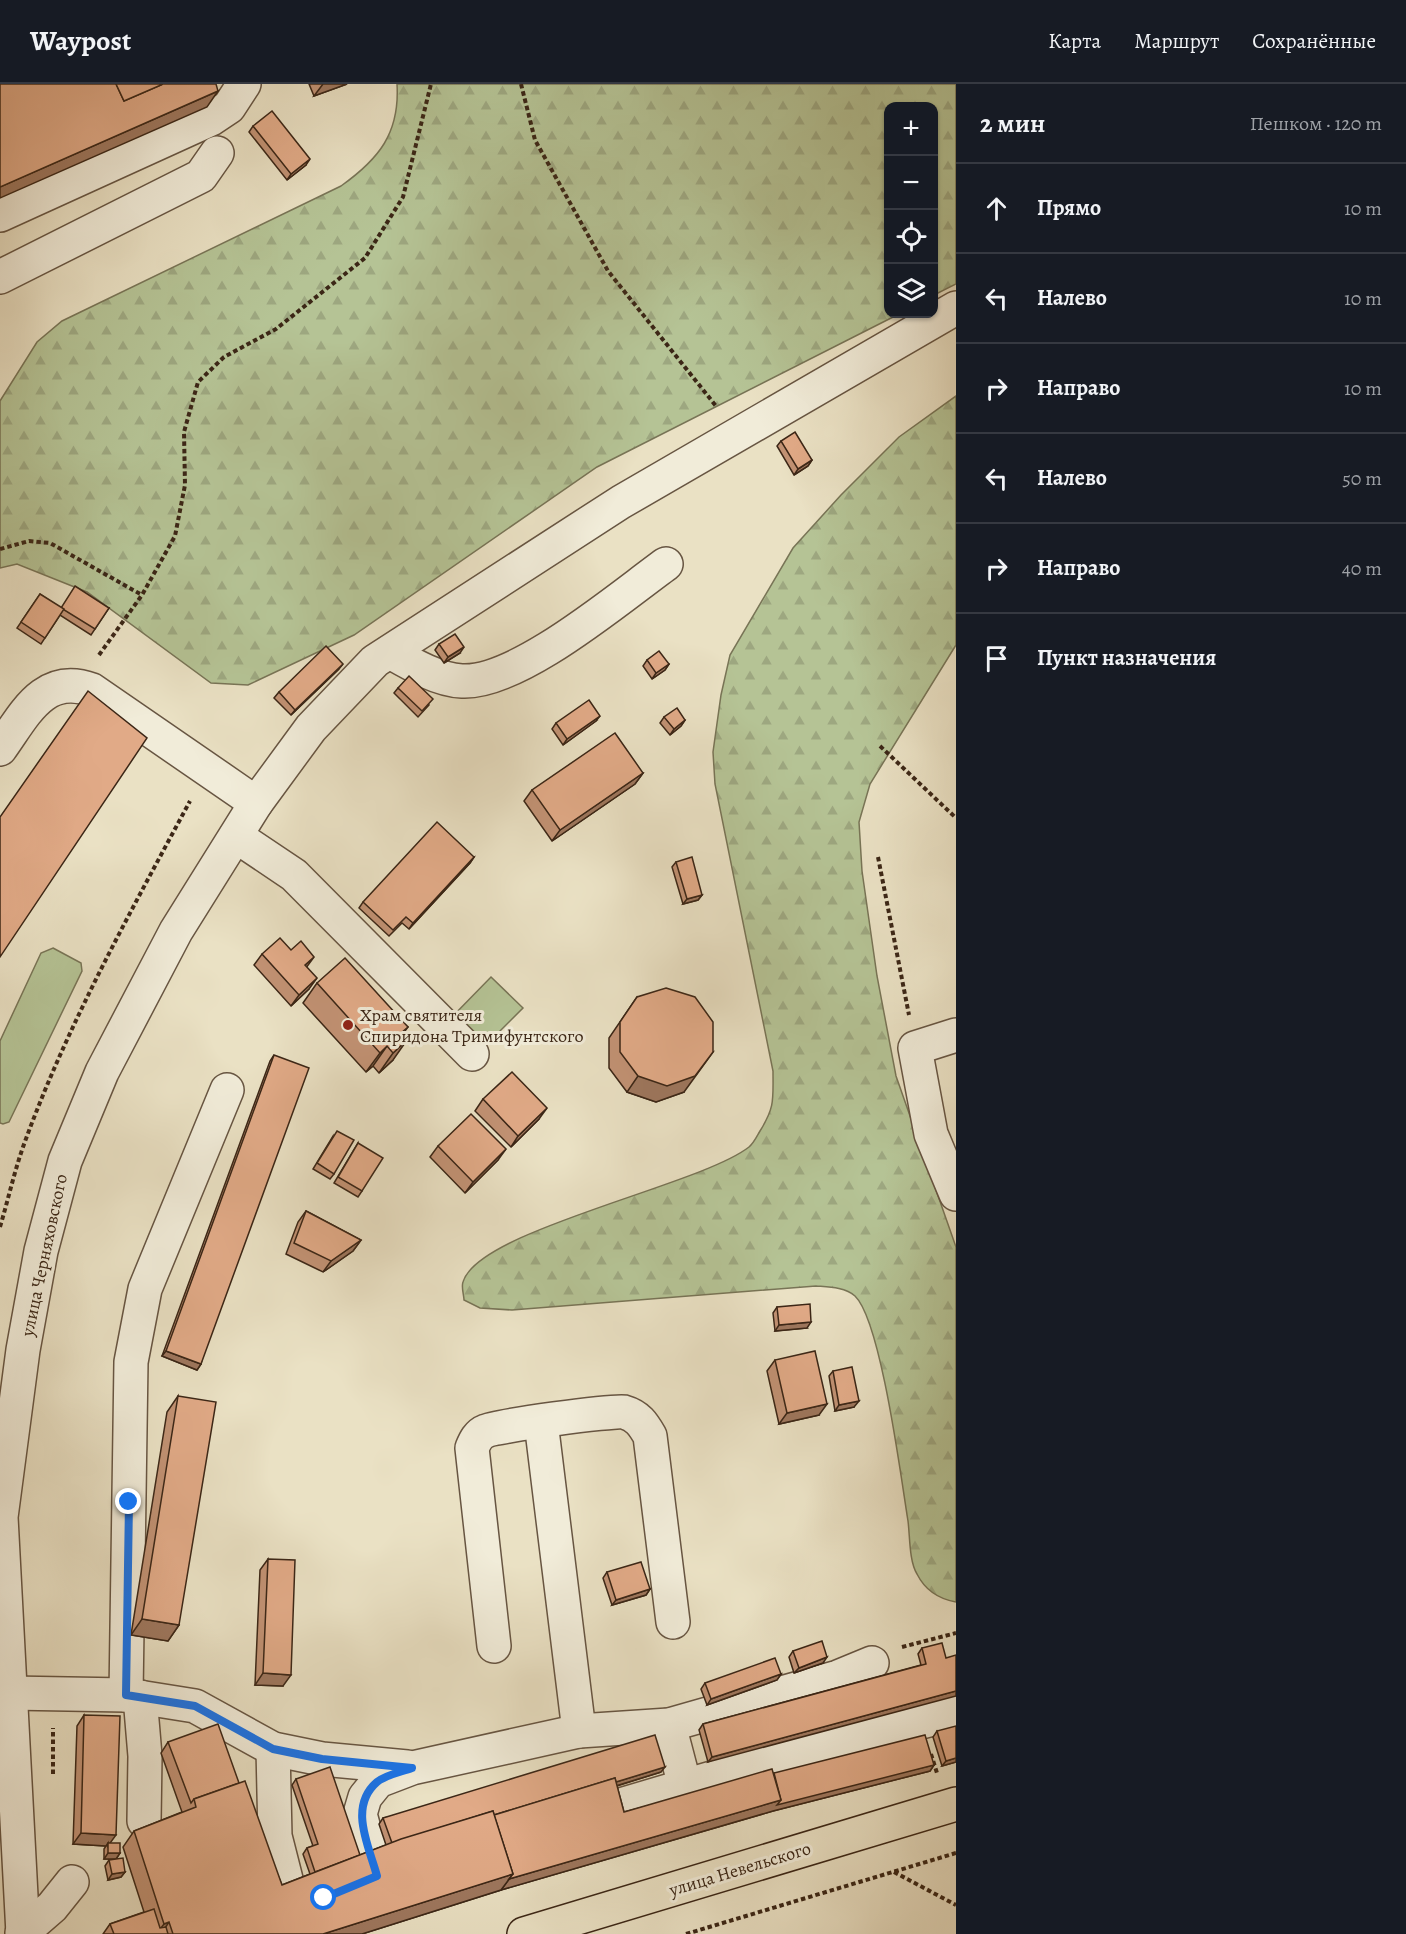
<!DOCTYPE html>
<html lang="ru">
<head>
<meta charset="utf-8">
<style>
	body { margin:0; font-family:Alegreya,serif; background:#20242c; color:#f1f3f6 }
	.controls { position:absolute; right:18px; top:18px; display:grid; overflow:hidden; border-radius:12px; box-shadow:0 2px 4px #0004 }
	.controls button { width:54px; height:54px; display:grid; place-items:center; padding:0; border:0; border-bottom:2px solid #363941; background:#171b24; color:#f1f3f6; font:30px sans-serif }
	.stop { position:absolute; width:18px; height:18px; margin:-14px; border:4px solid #1a73e8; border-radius:50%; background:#fff }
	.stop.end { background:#1a73e8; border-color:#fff; box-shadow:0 2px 6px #0008 }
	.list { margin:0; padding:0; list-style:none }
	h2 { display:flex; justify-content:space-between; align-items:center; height:78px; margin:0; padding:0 24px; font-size:26px }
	h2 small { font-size:20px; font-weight:400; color:#9ea1a6 }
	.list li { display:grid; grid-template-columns:39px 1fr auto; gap:18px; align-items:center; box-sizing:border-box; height:90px; padding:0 24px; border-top:2px solid #363941 }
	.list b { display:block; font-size:22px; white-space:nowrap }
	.list em { font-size:20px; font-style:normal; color:#9ea1a6 }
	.icon { flex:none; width:33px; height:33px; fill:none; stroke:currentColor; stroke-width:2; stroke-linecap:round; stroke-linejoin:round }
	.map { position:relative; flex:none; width:956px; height:1850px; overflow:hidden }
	header { display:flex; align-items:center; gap:36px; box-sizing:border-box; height:84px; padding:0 30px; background:#171b24; border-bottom:2px solid #363941 }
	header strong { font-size:28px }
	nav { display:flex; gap:33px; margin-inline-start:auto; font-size:21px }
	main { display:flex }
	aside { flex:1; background:#171b24 }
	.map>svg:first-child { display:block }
	.green { fill:#b5c395; stroke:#787456; stroke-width:1.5 }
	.forest { fill:url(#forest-firs); stroke:#787456; stroke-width:1.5 }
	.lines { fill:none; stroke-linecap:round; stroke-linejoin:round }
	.minor-casing { stroke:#675542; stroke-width:36 }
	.major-casing { stroke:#3b2616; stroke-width:36 }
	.path { stroke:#3b2616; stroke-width:4; stroke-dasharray:4.5 3; stroke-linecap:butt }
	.minor { stroke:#f1ecd9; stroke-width:33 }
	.major { stroke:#eae1c4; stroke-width:33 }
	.wall { fill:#c29274; stroke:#3b2616; stroke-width:1.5 }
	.shaded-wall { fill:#9e775e; stroke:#3b2616; stroke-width:1.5 }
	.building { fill:#e1aa87; stroke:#3b2616; stroke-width:1.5 }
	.route { stroke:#1a73e8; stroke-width:8 }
	.poi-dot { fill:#8f2418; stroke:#f1ecd9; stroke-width:2 }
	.labels { text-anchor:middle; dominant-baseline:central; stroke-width:6; stroke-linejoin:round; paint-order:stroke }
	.poi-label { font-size:18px; fill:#3b2616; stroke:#f1ecd9; text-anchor:start }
	.street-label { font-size:18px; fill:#3b2616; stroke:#f1ecd9 }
</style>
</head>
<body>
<header>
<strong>Waypost</strong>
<nav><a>Карта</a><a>Маршрут</a><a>Сохранённые</a></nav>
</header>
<main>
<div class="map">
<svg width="956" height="1850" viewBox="0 0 956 1850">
	<defs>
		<pattern id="forest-firs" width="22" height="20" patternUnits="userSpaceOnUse" patternTransform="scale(1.5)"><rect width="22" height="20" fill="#b5c395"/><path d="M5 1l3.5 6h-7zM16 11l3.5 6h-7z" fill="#9da780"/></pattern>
	</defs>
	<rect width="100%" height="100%" fill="#eae1c4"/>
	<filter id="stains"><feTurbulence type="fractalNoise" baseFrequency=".00333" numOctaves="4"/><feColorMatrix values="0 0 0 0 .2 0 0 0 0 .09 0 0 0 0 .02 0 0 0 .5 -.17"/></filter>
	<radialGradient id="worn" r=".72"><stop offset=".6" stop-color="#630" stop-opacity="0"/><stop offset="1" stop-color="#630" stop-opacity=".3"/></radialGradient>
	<g class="green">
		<path d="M 53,864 L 81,879 L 82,887 L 9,1038 L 3,1040 L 0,1039 L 0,957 L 41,869 Z"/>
		<path d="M 491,893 L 523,924 L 481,966 L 450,935 Z"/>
	</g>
	<g class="forest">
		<path d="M 397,0 L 956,0 L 956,200 L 934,211 L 934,22 L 888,22 L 888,230 L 899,230 L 597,383 L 354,551 L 248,601 L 211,599 L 87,508 L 17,480 L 0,484 L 0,317 L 37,258 L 62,237 L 341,102 C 379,75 400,49 397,0 Z"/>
		<path d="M 956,312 L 956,561 L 870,700 L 859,738 L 862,787 L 877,892 L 896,992 L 956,1163 L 956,1518 C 939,1515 925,1506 917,1490 C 909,1477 910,1452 908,1437 C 901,1394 881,1237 855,1212 C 845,1203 828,1203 816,1202 L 512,1226 L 480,1224 L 464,1216 C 464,1211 461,1203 463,1198 C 478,1146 699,1102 749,1063 C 754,1059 757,1052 760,1047 C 775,1023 773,1016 773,987 L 715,700 L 713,668 L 721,611 L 730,571 L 793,464 L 841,411 L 899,353 Z"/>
	</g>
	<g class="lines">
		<g class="minor-casing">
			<g id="minor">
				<path d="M 0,131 L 211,35 L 229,23 L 244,0"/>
				<path d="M 0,193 L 201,92 L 217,69"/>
				<path d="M 390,568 C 411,580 438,596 462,597 C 518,600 620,513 666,480"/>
				<path d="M 0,665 C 24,632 43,588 92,606 L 256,719"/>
				<path d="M 236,752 L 294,791 L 472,970"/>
				<path d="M 956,951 L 915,964 L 931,1050 L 956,1110"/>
				<path d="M 541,1338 L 579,1647"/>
				<path d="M 494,1562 L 472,1364 C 475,1357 478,1350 486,1347 C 495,1342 614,1326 624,1328 C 638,1332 643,1340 650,1352 L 673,1538"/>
				<path d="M 10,1609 L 126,1611 L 195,1622 L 273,1665 L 322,1675 L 407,1683"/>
				<path d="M 126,1611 L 131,1278 L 145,1205 L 227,1006"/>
				<path d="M 140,1613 L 145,1672 L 144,1737"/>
				<path d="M 669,1641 L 685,1702"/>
				<path d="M 580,1733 L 749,1683 L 956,1629"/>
				<path d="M 377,1792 L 360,1730 L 365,1713 L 378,1697 L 412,1684 L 579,1647 L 669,1641 L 838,1593 L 872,1579"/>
				<path d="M 263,1827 L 283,1819 L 290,1811 L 275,1752 L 273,1665"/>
				<path d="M 22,1849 L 52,1823 L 72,1798"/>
				<path d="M 23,1850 L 1,1433 L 23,1266 L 41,1167 L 65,1077 L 102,988 L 176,847 L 256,719 L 311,644 L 375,577 L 621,418 L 956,224"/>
			</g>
		</g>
		<g class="major-casing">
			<path id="major" d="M 524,1850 L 956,1720"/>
		</g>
		<g class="path">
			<path d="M 521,0 L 535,56 L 608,187 L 716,322"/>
			<path d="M 0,465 L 29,457 L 50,459 L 142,511"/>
			<path d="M 99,571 L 142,511 L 175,452 L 185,401 L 184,348 L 198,298 L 224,273 L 276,245 L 365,174 L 403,113 L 431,0"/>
			<path d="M 880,662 L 956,734"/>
			<path d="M 878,773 L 909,931"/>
			<path d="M 0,1143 C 8,1116 14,1089 23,1063 C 66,943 130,829 190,717"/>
			<path d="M 902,1563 L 956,1549"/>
			<path d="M 931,1670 L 937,1689"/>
			<path d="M 53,1690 L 53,1644"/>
			<path d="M 894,1788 L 956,1821"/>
			<path d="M 686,1850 L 956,1769"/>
		</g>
		<use href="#minor" class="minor"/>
		<use href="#major" class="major"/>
	</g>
	<g class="wall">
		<path d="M 309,0 L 347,0 L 314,12 Z"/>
		<path d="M 253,42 L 306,81 L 287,96 L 249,48 Z"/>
		<path d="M 781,357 L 812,376 L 808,382 L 794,391 L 777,362 Z"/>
		<path d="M 40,510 L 61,524 L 109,524 L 91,551 L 60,531 L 41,560 L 17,544 Z"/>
		<path d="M 439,560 L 460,569 L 444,579 L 435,566 Z"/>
		<path d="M 647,576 L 669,580 L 665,586 L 652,595 L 643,582 Z"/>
		<path d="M 339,585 L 291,631 L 274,614 L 279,608 Z"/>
		<path d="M 398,604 L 429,621 L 418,633 L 394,609 Z"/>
		<path d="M 664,633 L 685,636 L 681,642 L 670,651 L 660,639 Z"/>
		<path d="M 596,637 L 563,661 L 552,645 L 556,639 Z"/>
		<path d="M 643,689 L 635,700 L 552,757 L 524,717 L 532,706 Z"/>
		<path d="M 474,773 L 470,779 L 409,845 L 402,839 L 389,852 L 359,824 L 363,818 Z"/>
		<path d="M 676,778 L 702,811 L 698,816 L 683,820 L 672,783 Z"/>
		<path d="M 262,870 L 307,883 L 309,905 L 291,922 L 254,881 Z"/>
		<path d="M 317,899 L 408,943 L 402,951 L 393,976 L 379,989 L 373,982 L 366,988 L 303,919 Z"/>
		<path d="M 637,913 L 684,1008 L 656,1018 L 627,1008 L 609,984 L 609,954 Z"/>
		<path d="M 274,971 L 201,1280 L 197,1286 L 162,1272 L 270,977 Z"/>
		<path d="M 483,1015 L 539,1035 L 511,1063 L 475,1027 Z"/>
		<path d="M 333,1052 L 334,1090 L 330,1095 L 313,1085 Z"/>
		<path d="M 358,1059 L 362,1107 L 358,1113 L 334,1099 Z"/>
		<path d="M 438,1062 L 498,1076 L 465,1109 L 430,1073 Z"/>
		<path d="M 306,1127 L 361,1156 L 353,1167 L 323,1188 L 286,1170 L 298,1138 Z"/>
		<path d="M 777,1223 L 807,1244 L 775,1247 L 773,1229 Z"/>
		<path d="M 775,1276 L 819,1331 L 779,1340 L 767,1287 Z"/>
		<path d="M 833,1287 L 854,1323 L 835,1327 L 829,1292 Z"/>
		<path d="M 178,1312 L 179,1541 L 168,1557 L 131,1551 L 167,1328 Z"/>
		<path d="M 268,1475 L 283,1602 L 255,1601 L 260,1486 Z"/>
		<path d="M 607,1488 L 650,1505 L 646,1511 L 612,1521 L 603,1494 Z"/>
		<path d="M 922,1564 L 946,1574 L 708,1678 L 699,1646 L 703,1640 L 921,1581 L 918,1570 Z"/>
		<path d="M 793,1567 L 823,1579 L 794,1589 L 789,1573 Z"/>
		<path d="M 781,1590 L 777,1596 L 707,1621 L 701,1605 L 705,1599 Z"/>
		<path d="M 84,1631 L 110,1759 L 120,1769 L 116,1775 L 125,1788 L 121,1793 L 108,1796 L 105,1782 L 109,1776 L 115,1775 L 104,1775 L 104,1765 L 106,1762 L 73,1760 L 77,1642 Z"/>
		<path d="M 937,1647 L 956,1678 L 942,1682 L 933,1653 Z"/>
		<path d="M 168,1658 L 239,1699 L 282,1801 L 310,1790 L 303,1770 L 307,1764 L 313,1762 L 292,1701 L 296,1695 L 360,1771 L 386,1761 L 379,1740 L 383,1734 L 661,1688 L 617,1702 L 624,1728 L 774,1689 L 934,1681 L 930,1687 L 773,1727 L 501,1806 L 362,1850 L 103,1850 L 110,1840 L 144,1828 L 123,1763 L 134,1747 L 182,1728 L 161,1669 Z"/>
	</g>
	<g class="shaded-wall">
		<path d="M 323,0 L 347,0 L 314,12 Z"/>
		<path d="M 218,7 L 207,23 L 0,114 L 0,103 Z"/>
		<path d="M 310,75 L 306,81 L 287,96 L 291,90 Z"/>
		<path d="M 812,376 L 808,382 L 794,391 L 798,385 Z"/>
		<path d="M 464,563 L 460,569 L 444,579 L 448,573 Z"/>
		<path d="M 343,580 L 339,585 L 291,631 L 295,626 Z"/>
		<path d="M 669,580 L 665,586 L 652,595 L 656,589 Z"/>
		<path d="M 600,632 L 596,637 L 563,661 L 567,655 Z"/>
		<path d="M 685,636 L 681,642 L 670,651 L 674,645 Z"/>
		<path d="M 643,689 L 635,700 L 552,757 L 560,746 Z"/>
		<path d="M 474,773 L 470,779 L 409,845 L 413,839 Z"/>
		<path d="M 702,811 L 698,816 L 683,820 L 687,815 Z"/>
		<path d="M 314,873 L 306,884 L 305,881 Z"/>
		<path d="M 317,894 L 309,905 L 291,922 L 299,911 Z"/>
		<path d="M 407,956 L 393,976 L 379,989 L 393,969 Z"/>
		<path d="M 387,962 L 373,982 L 366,988 L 380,969 Z"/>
		<path d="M 713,968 L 684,1008 L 656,1018 L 627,1008 L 638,992 Z"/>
		<path d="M 547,1024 L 539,1035 L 511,1063 L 518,1052 Z"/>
		<path d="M 506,1065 L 498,1076 L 465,1109 L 473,1098 Z"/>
		<path d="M 361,1156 L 353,1167 L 323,1188 L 331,1177 Z"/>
		<path d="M 811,1238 L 807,1244 L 775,1247 L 779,1241 Z"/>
		<path d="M 166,1267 L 201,1280 L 197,1286 L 162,1272 Z"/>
		<path d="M 859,1317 L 854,1323 L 835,1327 L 839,1321 Z"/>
		<path d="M 827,1320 L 819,1331 L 779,1340 L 787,1329 Z"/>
		<path d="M 650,1505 L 646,1511 L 612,1521 L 616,1516 Z"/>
		<path d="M 142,1535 L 179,1541 L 168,1557 L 131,1551 Z"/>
		<path d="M 827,1573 L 823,1579 L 794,1589 L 799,1584 Z"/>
		<path d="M 263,1589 L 291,1591 L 283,1602 L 255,1601 Z"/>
		<path d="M 781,1590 L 777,1596 L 707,1621 L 711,1615 Z"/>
		<path d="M 956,1607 L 956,1612 L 708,1678 L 712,1673 Z"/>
		<path d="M 956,1674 L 956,1678 L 942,1682 L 946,1677 Z"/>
		<path d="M 934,1681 L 930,1687 L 773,1727 L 501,1806 L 509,1795 L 781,1716 Z"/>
		<path d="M 665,1683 L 661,1688 L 492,1740 L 491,1736 Z"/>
		<path d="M 81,1749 L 116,1751 L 108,1762 L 108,1759 L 106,1762 L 73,1760 Z"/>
		<path d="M 108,1769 L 120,1769 L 116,1775 L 104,1775 Z"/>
		<path d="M 125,1788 L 121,1793 L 108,1796 L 112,1790 Z"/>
		<path d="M 513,1790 L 501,1806 L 362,1850 L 323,1850 Z"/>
		<path d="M 169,1838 L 161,1850 L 156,1850 L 164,1840 Z"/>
	</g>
	<g class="building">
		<path d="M 0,0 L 116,0 L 124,17 L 163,0 L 216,0 L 218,7 L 0,103 Z"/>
		<path d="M 116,0 L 160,0 L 161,1 L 124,17 Z"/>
		<path d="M 272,27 L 310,75 L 291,90 L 253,42 Z"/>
		<path d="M 795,348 L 812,376 L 798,385 L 781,357 Z"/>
		<path d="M 75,502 L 109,524 L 95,545 L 61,524 Z"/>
		<path d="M 40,510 L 64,525 L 45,554 L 21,538 Z"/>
		<path d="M 455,550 L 464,563 L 448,573 L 439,560 Z"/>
		<path d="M 326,562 L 343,580 L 295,626 L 279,608 Z"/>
		<path d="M 659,567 L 669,580 L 656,589 L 647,576 Z"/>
		<path d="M 409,592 L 433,615 L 422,627 L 398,604 Z"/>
		<path d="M 88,607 L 147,654 L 0,873 L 0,733 Z"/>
		<path d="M 589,616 L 600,632 L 567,655 L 556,639 Z"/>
		<path d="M 677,624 L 685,636 L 674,645 L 664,633 Z"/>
		<path d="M 615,649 L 643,689 L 560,746 L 532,706 Z"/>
		<path d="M 437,738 L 474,773 L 413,839 L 406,833 L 393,846 L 363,818 Z"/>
		<path d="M 692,773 L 702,811 L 687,815 L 676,778 Z"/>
		<path d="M 280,854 L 291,866 L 301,857 L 314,873 L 305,881 L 317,894 L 299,911 L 262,870 Z"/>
		<path d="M 345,874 L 408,943 L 401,949 L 407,956 L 393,969 L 387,962 L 380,969 L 317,899 Z"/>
		<path d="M 666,904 L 695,913 L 713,938 L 713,968 L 695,992 L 667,1002 L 638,992 L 620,968 L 620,938 L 637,913 Z"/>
		<path d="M 274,971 L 309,984 L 201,1280 L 166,1267 Z"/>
		<path d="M 512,988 L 547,1024 L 518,1052 L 483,1015 Z"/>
		<path d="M 471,1030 L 506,1065 L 473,1098 L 438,1062 Z"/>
		<path d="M 337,1047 L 354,1056 L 334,1090 L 317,1079 Z"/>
		<path d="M 358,1059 L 383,1074 L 362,1107 L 338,1093 Z"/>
		<path d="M 306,1127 L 361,1156 L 331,1177 L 294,1159 Z"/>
		<path d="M 810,1220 L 811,1238 L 779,1241 L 777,1223 Z"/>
		<path d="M 815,1267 L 827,1320 L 787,1329 L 775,1276 Z"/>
		<path d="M 852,1283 L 859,1317 L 839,1321 L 833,1287 Z"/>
		<path d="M 178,1312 L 216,1318 L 179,1541 L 142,1535 Z"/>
		<path d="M 268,1475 L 295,1476 L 291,1591 L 263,1589 Z"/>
		<path d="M 641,1478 L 650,1505 L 616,1516 L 607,1488 Z"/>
		<path d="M 822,1557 L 827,1573 L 799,1584 L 793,1567 Z"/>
		<path d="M 942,1559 L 946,1574 L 956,1571 L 956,1607 L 712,1673 L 703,1640 L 926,1580 L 922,1564 Z"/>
		<path d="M 775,1574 L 781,1590 L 711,1615 L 705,1599 Z"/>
		<path d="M 84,1631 L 120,1632 L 116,1751 L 81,1749 Z"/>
		<path d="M 218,1640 L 239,1699 L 194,1715 L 191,1719 L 168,1658 Z"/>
		<path d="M 956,1642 L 956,1674 L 946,1677 L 937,1647 Z"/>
		<path d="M 655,1651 L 665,1683 L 616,1698 L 615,1694 L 494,1731 L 493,1727 L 392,1759 L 383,1734 Z"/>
		<path d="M 925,1651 L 934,1681 L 777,1721 L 781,1716 L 774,1689 Z"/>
		<path d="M 330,1683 L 360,1771 L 315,1788 L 307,1764 L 318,1760 L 296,1695 Z"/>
		<path d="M 772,1685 L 781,1716 L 509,1795 L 513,1790 L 494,1731 L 615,1694 L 624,1728 Z"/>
		<path d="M 245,1697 L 282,1801 L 401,1755 L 493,1727 L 513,1790 L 323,1850 L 173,1850 L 169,1838 L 164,1840 L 134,1747 L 196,1723 L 194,1715 Z"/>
		<rect x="108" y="1759" width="12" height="10"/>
		<path d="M 123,1774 L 125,1788 L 112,1790 L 109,1776 Z"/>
		<path d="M 154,1825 L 160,1844 L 166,1843 L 168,1850 L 114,1850 L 110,1840 Z"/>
	</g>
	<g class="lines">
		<path class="route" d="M 129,1418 L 126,1611 L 195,1622 L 273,1665 L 322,1675 L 412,1684 C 401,1688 385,1691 377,1698 C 348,1723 369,1762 377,1792 L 324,1814"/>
	</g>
	<circle class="poi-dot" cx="348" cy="941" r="6"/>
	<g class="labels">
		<g class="poi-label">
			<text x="360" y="931">Храм святителя<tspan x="360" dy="21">Спиридона Тримифунтского</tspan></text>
		</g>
		<g class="street-label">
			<text transform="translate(44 1171) rotate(-78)">улица Черняховского</text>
			<text transform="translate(740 1785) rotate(-17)">улица Невельского</text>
		</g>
	</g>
	<rect width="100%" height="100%" filter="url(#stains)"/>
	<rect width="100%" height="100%" fill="url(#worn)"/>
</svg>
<div class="controls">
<button>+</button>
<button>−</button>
<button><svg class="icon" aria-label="locate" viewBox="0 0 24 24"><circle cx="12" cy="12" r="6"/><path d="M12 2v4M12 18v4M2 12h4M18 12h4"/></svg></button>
<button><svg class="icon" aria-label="layers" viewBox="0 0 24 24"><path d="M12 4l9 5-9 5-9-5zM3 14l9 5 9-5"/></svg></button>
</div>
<div class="stop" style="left:324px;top:1814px"></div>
<div class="stop end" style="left:129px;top:1418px"></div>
</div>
<aside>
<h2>2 мин<small>Пешком · 120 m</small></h2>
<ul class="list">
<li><svg class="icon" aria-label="ahead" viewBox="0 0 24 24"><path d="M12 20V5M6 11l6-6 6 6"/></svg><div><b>Прямо</b></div><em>10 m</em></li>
<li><svg class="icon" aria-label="left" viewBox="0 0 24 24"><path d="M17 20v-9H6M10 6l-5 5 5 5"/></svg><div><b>Налево</b></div><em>10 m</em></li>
<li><svg class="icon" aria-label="right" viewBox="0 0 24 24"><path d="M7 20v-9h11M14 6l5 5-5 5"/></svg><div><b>Направо</b></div><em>10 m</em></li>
<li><svg class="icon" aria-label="left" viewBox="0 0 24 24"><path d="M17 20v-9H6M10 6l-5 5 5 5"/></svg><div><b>Налево</b></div><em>50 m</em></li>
<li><svg class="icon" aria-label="right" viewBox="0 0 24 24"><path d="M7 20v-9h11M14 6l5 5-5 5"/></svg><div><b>Направо</b></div><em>40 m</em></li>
<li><svg class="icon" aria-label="arrive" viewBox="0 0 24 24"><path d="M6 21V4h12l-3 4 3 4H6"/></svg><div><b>Пункт назначения</b></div></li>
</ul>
</aside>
</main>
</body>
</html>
